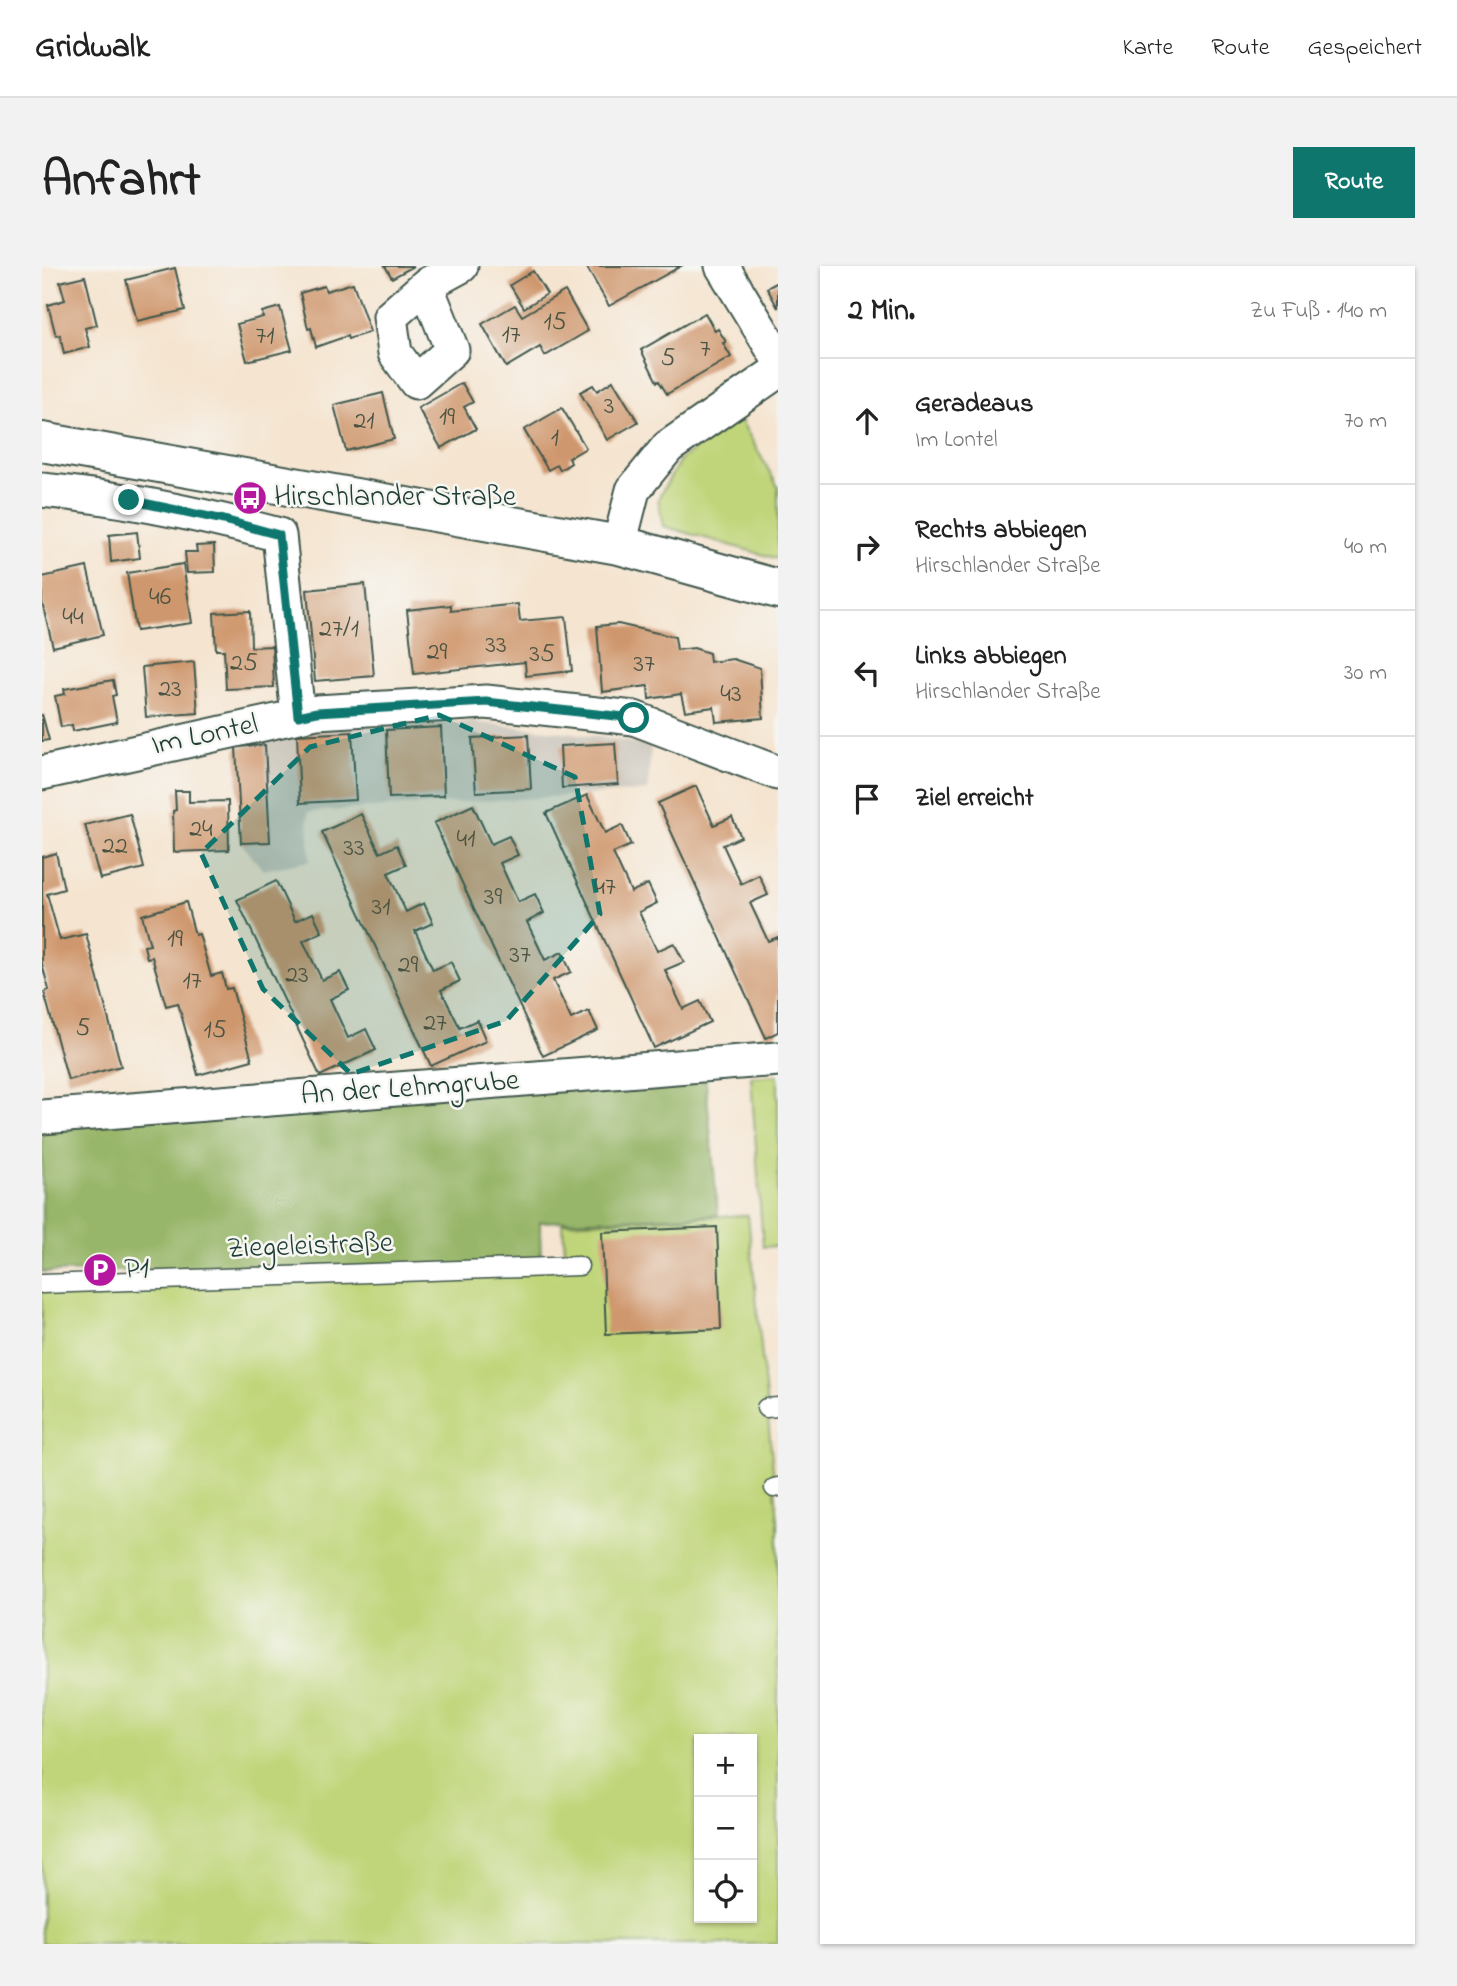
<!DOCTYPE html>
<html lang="de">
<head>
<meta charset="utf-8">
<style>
	body { margin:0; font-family:"Indie Flower",sans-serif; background:#f2f2f2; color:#222 }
	.controls { position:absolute; right:21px; bottom:21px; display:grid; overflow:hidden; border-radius:0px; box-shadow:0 2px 5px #0004 }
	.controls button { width:63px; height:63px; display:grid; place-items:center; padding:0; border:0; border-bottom:2px solid #e0e0e0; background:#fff; color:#222; font:35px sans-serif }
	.stop { position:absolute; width:21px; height:21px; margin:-16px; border:5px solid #0f766e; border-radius:50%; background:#fff }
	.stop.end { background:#0f766e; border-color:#fff; box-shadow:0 2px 7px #0008 }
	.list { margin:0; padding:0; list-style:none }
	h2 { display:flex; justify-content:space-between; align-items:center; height:91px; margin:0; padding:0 28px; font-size:30px }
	h2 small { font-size:23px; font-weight:400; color:#767676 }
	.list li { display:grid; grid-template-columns:46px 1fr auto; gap:21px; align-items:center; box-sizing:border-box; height:126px; padding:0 28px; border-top:2px solid #e0e0e0 }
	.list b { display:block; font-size:26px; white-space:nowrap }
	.list p { margin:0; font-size:23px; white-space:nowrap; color:#767676 }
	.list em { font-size:23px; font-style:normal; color:#767676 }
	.icon { flex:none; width:38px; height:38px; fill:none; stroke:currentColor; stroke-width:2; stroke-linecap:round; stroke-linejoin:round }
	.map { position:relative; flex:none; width:736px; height:1678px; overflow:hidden; border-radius:0px }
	header { display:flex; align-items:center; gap:42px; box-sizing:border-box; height:98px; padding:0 35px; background:#fff; border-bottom:2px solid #e0e0e0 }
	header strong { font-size:33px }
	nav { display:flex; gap:38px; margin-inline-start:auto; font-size:24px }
	.intro { display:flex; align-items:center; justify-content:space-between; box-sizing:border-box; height:168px; padding:0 42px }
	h1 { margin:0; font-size:49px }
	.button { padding:18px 32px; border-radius:0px; background:#0f766e; color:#fff; font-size:24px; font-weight:700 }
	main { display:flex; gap:42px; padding:0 42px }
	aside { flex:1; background:#fff; border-radius:0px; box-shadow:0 2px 5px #0004 }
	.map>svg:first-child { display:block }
	.industrial { fill:#c9c3b8 }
	.green { fill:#c0d579; stroke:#708956; stroke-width:2; fill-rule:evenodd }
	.forest { fill:#98b669; stroke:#5c7a4e; stroke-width:2 }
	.building { fill:#cf976d }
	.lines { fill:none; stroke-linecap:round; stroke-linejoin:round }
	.service-casing { stroke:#3f564b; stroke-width:21 }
	.minor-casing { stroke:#3f564b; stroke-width:37 }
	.tertiary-casing { stroke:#3f564b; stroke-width:42 }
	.service { stroke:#fff; stroke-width:18 }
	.minor { stroke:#fff; stroke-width:33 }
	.tertiary { stroke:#fff; stroke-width:38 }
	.route { stroke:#0f766e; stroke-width:9 }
	.marked { fill:#0f766e; fill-opacity:0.2; stroke:#0f766e; stroke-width:5; stroke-dasharray:14 9; stroke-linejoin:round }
	.labels { text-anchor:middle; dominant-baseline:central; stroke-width:5; stroke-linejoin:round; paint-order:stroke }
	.number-label { font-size:26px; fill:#4b5442 }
	.poi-label { font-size:30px; fill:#1f3d34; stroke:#f6f6f2; text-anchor:start }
	.street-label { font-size:30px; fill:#1f3d34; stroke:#f6f6f2 }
</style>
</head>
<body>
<header>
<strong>Gridwalk</strong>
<nav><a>Karte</a><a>Route</a><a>Gespeichert</a></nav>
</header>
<div class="intro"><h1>Anfahrt</h1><a class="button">Route</a></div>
<main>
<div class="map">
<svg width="736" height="1678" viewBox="0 0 736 1678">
	<rect width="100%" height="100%" fill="#f6f6f2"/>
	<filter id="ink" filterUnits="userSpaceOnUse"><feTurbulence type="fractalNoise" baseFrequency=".0143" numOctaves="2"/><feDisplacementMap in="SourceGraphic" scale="14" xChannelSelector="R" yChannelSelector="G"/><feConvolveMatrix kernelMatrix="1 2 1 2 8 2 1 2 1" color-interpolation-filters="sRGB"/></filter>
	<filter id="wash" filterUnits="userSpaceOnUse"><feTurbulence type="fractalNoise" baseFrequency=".00686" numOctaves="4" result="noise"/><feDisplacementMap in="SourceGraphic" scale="28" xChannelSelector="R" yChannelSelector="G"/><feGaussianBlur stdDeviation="1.57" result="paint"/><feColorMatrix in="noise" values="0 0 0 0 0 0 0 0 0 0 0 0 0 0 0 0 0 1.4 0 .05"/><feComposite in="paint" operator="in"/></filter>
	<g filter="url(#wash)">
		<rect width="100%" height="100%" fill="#f5e4cf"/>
		<path class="industrial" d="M 431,456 L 523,466 L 609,479 L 606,525 L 266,546 L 268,595 L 221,604 L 199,577 L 194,481 L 256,465 L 346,457 Z"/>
		<g class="green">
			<path d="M 698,153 L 736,221 L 736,293 L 621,260 L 616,233 L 638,194 Z"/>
			<path d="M 736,809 L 736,980 L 721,981 L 709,811 Z"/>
			<path d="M 706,949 L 736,1254 L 736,1678 L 0,1678 L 0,1018 L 523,1000 L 521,957 ZM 657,1473 L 710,1473 L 710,1652 L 657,1652 Z"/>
		</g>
		<path class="forest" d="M 663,807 L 676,949 L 498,956 L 499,999 L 0,1006 L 0,841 Z"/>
		<g id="blocks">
			<g class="building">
				<path d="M 343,0 L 372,0 L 350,12 Z"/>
				<path d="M 544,0 L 639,0 L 567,40 Z"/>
				<path d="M 133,2 L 143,44 L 95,55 L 84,14 Z"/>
				<path d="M 491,5 L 505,28 L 482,42 L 468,19 Z"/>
				<path d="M 43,10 L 55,59 L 43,62 L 48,81 L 22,88 L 18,69 L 14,70 L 6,39 L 23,34 L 18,16 Z"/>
				<path d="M 736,16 L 736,42 L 725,22 Z"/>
				<path d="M 311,17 L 328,66 L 306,73 L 305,70 L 274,81 L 269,62 L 266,63 L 258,27 L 282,20 L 284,25 Z"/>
				<path d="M 523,25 L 546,65 L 503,90 L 498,81 L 464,101 L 440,58 L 473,39 L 480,50 Z"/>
				<path d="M 238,41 L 250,84 L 205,95 L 195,58 L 221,51 L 220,46 Z"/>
				<path d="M 663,47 L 673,65 L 676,63 L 684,76 L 681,77 L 689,91 L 625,128 L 617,115 L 615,116 L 599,84 Z"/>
				<path d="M 571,115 L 596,156 L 565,174 L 538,126 L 551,119 L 555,125 Z"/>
				<path d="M 420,117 L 431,136 L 422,141 L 434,163 L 399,182 L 376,142 Z"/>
				<path d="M 341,127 L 352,173 L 304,185 L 292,139 Z"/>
				<path d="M 520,142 L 544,182 L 527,192 L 529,197 L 518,204 L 515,199 L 506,204 L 482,164 Z"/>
				<path d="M 95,266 L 98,292 L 69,296 L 67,269 Z"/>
				<path d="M 172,279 L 173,306 L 145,307 L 143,286 L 155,286 L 154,280 Z"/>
				<path d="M 141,298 L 150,357 L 94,365 L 85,307 Z"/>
				<path d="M 45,301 L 61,369 L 11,381 L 0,336 L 0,311 Z"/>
				<path d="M 323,318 L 332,410 L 273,415 L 265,324 Z"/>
				<path d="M 476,338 L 478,355 L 524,351 L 530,405 L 484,410 L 483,396 L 372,408 L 365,344 L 409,339 L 409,345 Z"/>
				<path d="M 208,345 L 209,381 L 230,380 L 232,421 L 184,423 L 182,384 L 174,384 L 172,347 Z"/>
				<path d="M 576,358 L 633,371 L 635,384 L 652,382 L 667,387 L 668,396 L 691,393 L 718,402 L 721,452 L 674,456 L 672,441 L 643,445 L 639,428 L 607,433 L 606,420 L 560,426 L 555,360 Z"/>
				<path d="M 152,396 L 156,447 L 104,451 L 100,401 Z"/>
				<path d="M 71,414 L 74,429 L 70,430 L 75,456 L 31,465 L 30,459 L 19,461 L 13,430 L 23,428 L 22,423 Z"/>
				<path d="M 0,448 L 7,474 L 0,475 Z"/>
				<path d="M 399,461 L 402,530 L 347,532 L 344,464 Z"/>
				<path d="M 310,466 L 314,534 L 258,537 L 255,469 Z"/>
				<path d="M 486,469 L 489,523 L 434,526 L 430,472 Z"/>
				<path d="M 573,477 L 576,518 L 520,522 L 518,480 Z"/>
				<path d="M 223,479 L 228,576 L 199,577 L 194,481 Z"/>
				<path d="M 654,520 L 672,559 L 690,551 L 699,571 L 681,579 L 699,618 L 717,609 L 726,629 L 708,637 L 726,675 L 736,671 L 736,766 L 724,772 L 616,537 Z"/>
				<path d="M 133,525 L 147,525 L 147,536 L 186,535 L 187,584 L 132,586 L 131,545 L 134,544 Z"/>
				<path d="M 545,529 L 563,567 L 580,559 L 589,579 L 571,587 L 589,626 L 606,618 L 615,637 L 597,646 L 615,685 L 632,677 L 642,696 L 623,704 L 641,743 L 658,735 L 668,756 L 612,782 L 504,547 Z"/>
				<path d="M 431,539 L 449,578 L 467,570 L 476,589 L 458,597 L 476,636 L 493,628 L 502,647 L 485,656 L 503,694 L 520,686 L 529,706 L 511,714 L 529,753 L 547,745 L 556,764 L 501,790 L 392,557 Z"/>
				<path d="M 88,548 L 102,602 L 58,613 L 43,559 Z"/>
				<path d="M 319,548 L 338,587 L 355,579 L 364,599 L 346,607 L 364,646 L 382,637 L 391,657 L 373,665 L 391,704 L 409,696 L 418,715 L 399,724 L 418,762 L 435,754 L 444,775 L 389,800 L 280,566 Z"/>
				<path d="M 14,587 L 22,623 L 5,628 L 18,674 L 44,668 L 79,800 L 26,814 L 2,726 L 7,724 L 0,698 L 0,591 Z"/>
				<path d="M 234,615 L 253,655 L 271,647 L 280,666 L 261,675 L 280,714 L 298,706 L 307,724 L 288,733 L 306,772 L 324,763 L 334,784 L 278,810 L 195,634 Z"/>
				<path d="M 144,636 L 153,669 L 157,668 L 169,710 L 180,707 L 184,723 L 190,722 L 210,794 L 156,809 L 136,737 L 124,740 L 110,691 L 105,692 L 102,680 L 108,679 L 100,649 Z"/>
				<path d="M 675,961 L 679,1063 L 564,1068 L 560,966 Z"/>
			</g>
		</g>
	</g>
	<g filter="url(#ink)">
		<use href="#blocks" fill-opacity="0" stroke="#3f564b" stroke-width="2"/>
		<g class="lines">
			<g class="service-casing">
				<g id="service">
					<path d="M 0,1018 L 537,1000"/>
					<path d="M 724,1142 L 736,1141"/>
					<path d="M 732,1222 L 736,1221"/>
				</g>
			</g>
			<g class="minor-casing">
				<g id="minor">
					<path d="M 680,0 L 736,92"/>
					<path d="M 384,19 L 410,84 L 374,116 L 353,87 L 348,51 L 384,19 L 419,0"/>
					<path d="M 0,224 C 81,232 158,248 237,269 L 256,450"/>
					<path d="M 577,279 L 591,224 L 626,181 L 736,105"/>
					<path d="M 0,507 L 275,446 L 444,436 L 592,452 L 736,507"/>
					<path d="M 0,851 L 736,793"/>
				</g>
			</g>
			<g class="tertiary-casing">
				<path id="tertiary" d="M 0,176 L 577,279 L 736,323"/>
			</g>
			<use href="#service" class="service"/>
			<use href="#minor" class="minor"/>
			<use href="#tertiary" class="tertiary"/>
		</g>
	</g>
	<g class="lines" filter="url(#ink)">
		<path class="route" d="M 87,234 L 182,254 L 237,269 L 256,450 L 275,446 L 444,436 L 592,452"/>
	</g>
	<path class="marked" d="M 397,449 L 533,511 L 558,648 L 464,755 L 309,808 L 221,723 L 159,587 L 268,481 Z"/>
	<defs>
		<g id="bus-disc" transform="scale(1.75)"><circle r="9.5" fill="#b5179e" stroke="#f6f6f2"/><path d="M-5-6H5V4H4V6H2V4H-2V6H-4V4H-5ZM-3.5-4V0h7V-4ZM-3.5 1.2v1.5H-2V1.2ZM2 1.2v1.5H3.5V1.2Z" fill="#fff"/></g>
		<g id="parking-disc" transform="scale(1.75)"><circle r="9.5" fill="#b5179e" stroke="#f6f6f2"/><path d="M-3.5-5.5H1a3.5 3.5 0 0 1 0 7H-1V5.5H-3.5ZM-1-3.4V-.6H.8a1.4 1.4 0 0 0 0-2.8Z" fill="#fff"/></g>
	</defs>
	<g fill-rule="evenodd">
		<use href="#bus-disc" x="208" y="232"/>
		<use href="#parking-disc" x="58" y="1004"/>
	</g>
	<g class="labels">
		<g class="number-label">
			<text x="513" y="57">15</text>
			<text x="469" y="70">17</text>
			<text x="223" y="71">71</text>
			<text x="663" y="84">7</text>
			<text x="626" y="93">5</text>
			<text x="567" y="141">3</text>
			<text x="405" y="152">19</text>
			<text x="322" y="156">21</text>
			<text x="513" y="173">1</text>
			<text x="118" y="332">46</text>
			<text x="31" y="352">44</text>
			<text x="297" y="364">27/1</text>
			<text x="454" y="380">33</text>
			<text x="395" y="387">29</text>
			<text x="500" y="389">35</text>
			<text x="202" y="398">25</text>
			<text x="602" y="399">37</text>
			<text x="128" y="424">23</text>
			<text x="689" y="429">43</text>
			<text x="159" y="564">24</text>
			<text x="424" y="574">41</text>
			<text x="73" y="581">22</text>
			<text x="312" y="583">33</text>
			<text x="563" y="622">47</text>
			<text x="451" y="632">39</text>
			<text x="339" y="642">31</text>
			<text x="133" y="674">19</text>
			<text x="478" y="690">37</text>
			<text x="366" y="700">29</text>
			<text x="255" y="710">23</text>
			<text x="150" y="716">17</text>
			<text x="393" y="758">27</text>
			<text x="41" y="763">5</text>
			<text x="173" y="765">15</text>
		</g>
		<g class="poi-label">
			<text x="232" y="232">Hirschlander Straße</text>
			<text x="82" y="1004">P1</text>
		</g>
		<g class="street-label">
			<text transform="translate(163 470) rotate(-12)">Im Lontel</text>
			<text transform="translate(368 823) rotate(-4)">An der Lehmgrube</text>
			<text transform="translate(268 981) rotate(-2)">Ziegeleistraße</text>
		</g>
	</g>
</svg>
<div class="controls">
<button>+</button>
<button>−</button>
<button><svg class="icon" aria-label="locate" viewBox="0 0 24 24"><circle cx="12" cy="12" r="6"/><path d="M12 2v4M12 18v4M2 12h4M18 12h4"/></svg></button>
</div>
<div class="stop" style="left:592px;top:452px"></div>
<div class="stop end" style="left:87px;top:234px"></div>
</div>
<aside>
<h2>2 Min.<small>Zu Fuß · 140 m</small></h2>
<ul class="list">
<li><svg class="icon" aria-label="ahead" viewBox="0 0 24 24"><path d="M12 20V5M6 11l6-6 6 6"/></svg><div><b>Geradeaus</b><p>Im Lontel</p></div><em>70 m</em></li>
<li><svg class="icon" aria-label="right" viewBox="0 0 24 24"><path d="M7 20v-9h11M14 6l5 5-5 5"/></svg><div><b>Rechts abbiegen</b><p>Hirschlander Straße</p></div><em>40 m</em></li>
<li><svg class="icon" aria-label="left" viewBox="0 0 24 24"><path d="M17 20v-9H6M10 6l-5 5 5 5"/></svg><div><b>Links abbiegen</b><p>Hirschlander Straße</p></div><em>30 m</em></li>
<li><svg class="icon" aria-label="arrive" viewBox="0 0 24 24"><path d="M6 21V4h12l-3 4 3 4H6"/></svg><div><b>Ziel erreicht</b></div></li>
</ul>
</aside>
</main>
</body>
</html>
